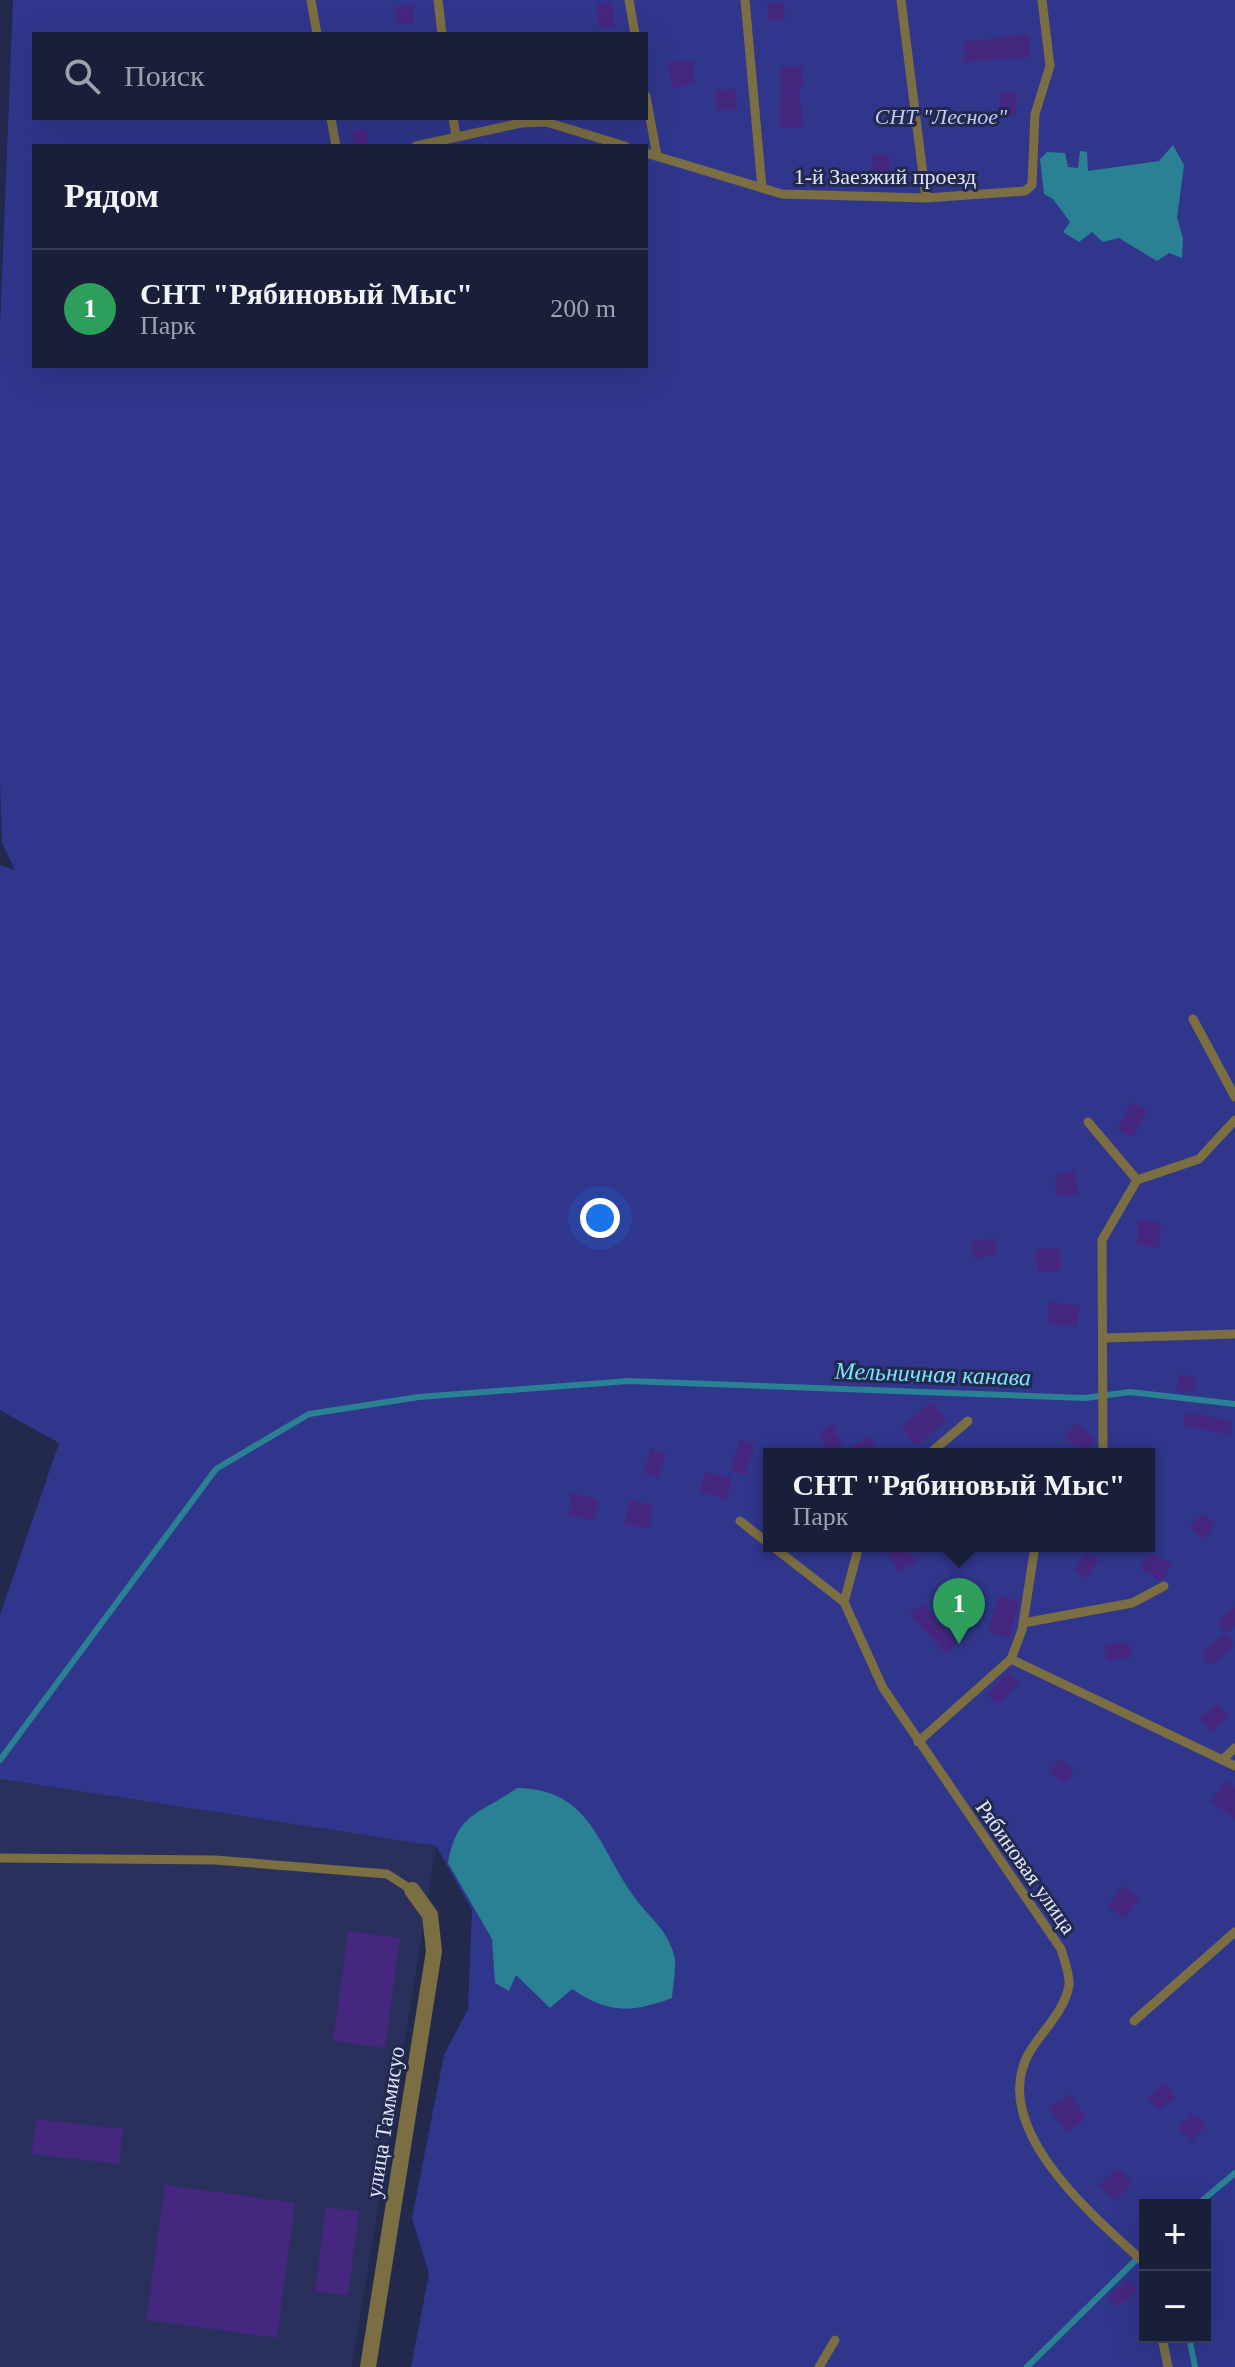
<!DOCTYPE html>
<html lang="ru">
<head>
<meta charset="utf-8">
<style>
	body { margin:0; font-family:Georgia,serif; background:#272c44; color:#f1f3f6 }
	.controls { position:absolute; right:24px; bottom:24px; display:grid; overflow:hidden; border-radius:0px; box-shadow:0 8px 32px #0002 }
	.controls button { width:72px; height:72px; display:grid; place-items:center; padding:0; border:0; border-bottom:2px solid #383d53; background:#1a1f39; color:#f1f3f6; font:40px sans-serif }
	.you { position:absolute; left:600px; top:1218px; width:28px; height:28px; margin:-20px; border:6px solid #fff; border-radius:50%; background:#1a73e8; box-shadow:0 0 0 12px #1a73e833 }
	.badge { display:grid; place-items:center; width:52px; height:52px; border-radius:50%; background:#db2777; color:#fff; font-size:26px; font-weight:700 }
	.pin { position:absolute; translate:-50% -66px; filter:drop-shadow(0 2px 4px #0008) }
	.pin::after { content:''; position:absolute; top:42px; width:28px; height:24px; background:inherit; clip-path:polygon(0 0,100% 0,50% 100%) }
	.popup { position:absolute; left:763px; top:1448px; width:392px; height:104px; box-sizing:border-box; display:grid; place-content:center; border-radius:0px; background:#1a1f39; filter:drop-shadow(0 2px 6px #0005); font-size:26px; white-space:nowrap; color:#9fa2ae }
	.popup b { font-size:30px; color:#f1f3f6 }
	.popup::after { content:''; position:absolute; left:50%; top:100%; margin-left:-16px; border:16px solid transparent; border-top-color:#1a1f39 }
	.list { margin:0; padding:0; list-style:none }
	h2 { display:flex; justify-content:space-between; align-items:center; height:104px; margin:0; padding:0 32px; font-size:34px }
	h2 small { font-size:26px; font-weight:400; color:#9fa2ae }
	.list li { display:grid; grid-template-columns:52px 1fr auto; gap:24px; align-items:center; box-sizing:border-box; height:120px; padding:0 32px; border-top:2px solid #383d53 }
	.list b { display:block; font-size:30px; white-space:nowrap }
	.list p { margin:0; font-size:26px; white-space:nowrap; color:#9fa2ae }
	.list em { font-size:26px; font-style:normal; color:#9fa2ae }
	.icon { flex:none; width:44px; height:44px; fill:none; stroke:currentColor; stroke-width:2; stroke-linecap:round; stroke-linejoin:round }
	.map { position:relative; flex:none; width:1235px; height:2367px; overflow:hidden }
	.search { position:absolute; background:#1a1f39; box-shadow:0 8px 32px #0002; left:32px; top:32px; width:616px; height:88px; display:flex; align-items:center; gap:20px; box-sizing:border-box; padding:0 28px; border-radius:0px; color:#9fa2ae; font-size:30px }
	.panel { position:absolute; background:#1a1f39; box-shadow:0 8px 32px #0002; left:32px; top:144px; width:616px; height:224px; border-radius:0px }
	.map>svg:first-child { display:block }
	.built { fill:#29305b }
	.green { fill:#30368c; fill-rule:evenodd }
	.water { fill:#2a8194 }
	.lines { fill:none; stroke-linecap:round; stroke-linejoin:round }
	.stream { stroke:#2a8194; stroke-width:6 }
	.building { fill:#462780 }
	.service { stroke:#7b6e43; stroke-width:9 }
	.minor { stroke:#7b6e43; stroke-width:16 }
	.labels { text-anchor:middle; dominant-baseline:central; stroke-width:6; stroke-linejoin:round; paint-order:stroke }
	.park-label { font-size:22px; font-style:italic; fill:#bec9f9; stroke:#23294c }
	.street-label { font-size:22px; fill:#e0e6fe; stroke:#23294c }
	.water-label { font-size:24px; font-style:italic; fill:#7ae3fb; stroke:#23294c }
</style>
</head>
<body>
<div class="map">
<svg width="1235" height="2367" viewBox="0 0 1235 2367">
	<rect width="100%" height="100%" fill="#23294c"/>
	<path class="built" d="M 0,1779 L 436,1846 L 352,2367 L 0,2367 Z"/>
	<path class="green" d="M 13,0 L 1235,0 L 1235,2367 L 411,2367 L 429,2274 L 412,2218 L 444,2055 L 468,2009 L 472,1910 L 436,1846 L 0,1779 L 0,1615 L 59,1443 L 0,1410 L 0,865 L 15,870 L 2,843 L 0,781 L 0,327 ZM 34,34 L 646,34 L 646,118 L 34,118 ZM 34,146 L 646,146 L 646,366 L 34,366 ZM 769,1454 L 1149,1454 L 1149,1546 L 769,1546 ZM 1145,2205 L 1205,2205 L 1205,2337 L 1145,2337 Z"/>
	<g class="water">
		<path d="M 1173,145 L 1184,165 L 1177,218 L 1183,238 L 1182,258 L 1169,253 L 1157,261 L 1119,238 L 1103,242 L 1092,232 L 1079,242 L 1063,232 L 1070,222 L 1053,199 L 1044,194 L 1040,159 L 1047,152 L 1065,153 L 1068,167 L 1078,168 L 1080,151 L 1087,152 L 1088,171 L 1159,161 Z"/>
		<path d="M 517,1788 C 589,1789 597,1843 632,1894 C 646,1915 667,1928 674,1955 C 677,1967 673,1985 672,1998 C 631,2013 609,2014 572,1989 L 550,2008 L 516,1975 L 509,1991 L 495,1983 L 492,1939 L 448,1863 C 458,1811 478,1816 517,1788 Z"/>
	</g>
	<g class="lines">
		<g class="stream">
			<path d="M 0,1760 L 216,1469 L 309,1414 L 419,1397 L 629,1381 L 1085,1398 L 1130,1392 L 1235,1404"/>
			<path d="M 1197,2205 L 1235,2173"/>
			<path d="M 1189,2337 L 1195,2367"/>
			<path d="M 1027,2367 L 1145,2251"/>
		</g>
	</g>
	<g class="building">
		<path d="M 612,2 L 615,27 L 599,29 L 596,4 Z"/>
		<path d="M 784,2 L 785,20 L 769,21 L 767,3 Z"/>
		<path d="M 413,5 L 414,23 L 397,24 L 396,6 Z"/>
		<path d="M 1029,34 L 1030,57 L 964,62 L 963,42 Z"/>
		<path d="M 668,61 L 693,62 L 694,83 L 672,88 Z"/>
		<path d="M 802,66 L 803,85 L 799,86 L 803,127 L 780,129 L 781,67 Z"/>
		<path d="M 736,89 L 737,109 L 716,111 L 715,90 Z"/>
		<path d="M 1000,92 L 1016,92 L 1017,115 L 1000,115 Z"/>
		<path d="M 366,129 L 369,146 L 354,146 L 352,132 Z"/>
		<path d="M 873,154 L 889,154 L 890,171 L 873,171 Z"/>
		<path d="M 1131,1102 L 1148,1110 L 1133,1137 L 1117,1130 Z"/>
		<path d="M 1074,1170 L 1079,1195 L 1056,1196 L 1055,1174 Z"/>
		<path d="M 1138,1219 L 1161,1223 L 1159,1248 L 1137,1245 Z"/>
		<path d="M 995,1238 L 998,1254 L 974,1259 L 971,1242 Z"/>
		<path d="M 1059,1248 L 1062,1270 L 1038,1272 L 1035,1250 Z"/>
		<path d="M 1048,1302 L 1080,1306 L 1077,1327 L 1049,1324 Z"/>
		<path d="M 1178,1375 L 1196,1376 L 1195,1391 L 1177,1391 Z"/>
		<path d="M 931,1402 L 947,1420 L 917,1446 L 901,1428 Z"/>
		<path d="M 1186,1412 L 1232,1421 L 1230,1435 L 1183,1425 Z"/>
		<path d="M 833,1423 L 844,1451 L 870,1437 L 879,1454 L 829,1454 L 819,1433 Z"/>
		<path d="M 1076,1423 L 1095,1439 L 1084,1453 L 1064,1437 Z"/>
		<path d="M 740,1439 L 755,1444 L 745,1475 L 730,1470 Z"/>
		<path d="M 651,1448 L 666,1454 L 658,1478 L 643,1473 Z"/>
		<path d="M 705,1472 L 732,1477 L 727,1499 L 700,1492 Z"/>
		<path d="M 572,1493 L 599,1499 L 594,1521 L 568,1515 Z"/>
		<path d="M 630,1500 L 653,1505 L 648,1529 L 625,1524 Z"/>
		<path d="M 1203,1513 L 1216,1525 L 1202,1539 L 1189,1527 Z"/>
		<path d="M 883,1546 L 905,1546 L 916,1562 L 900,1572 Z"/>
		<path d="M 1150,1552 L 1172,1565 L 1163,1579 L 1159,1580 L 1140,1568 Z"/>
		<path d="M 1086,1553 L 1098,1561 L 1086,1579 L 1074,1570 Z"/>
		<path d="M 999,1595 L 1019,1601 L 1010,1639 L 988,1632 Z"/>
		<path d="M 923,1604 L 957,1643 L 946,1654 L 909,1614 Z"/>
		<path d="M 1235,1606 L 1235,1626 L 1226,1633 L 1217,1621 Z"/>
		<path d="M 1226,1633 L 1235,1645 L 1211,1665 L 1201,1653 Z"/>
		<path d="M 1128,1641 L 1132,1657 L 1107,1661 L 1104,1645 Z"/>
		<path d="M 1008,1672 L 1019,1682 L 998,1704 L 987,1695 Z"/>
		<path d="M 1217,1703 L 1229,1716 L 1211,1732 L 1199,1719 Z"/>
		<path d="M 1060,1759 L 1074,1771 L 1064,1784 L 1049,1772 Z"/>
		<path d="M 1225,1781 L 1235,1786 L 1235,1818 L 1211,1802 Z"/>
		<path d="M 1123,1886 L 1139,1898 L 1125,1919 L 1108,1906 Z"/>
		<path d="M 348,1931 L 400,1938 L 385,2048 L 333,2041 Z"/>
		<path d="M 1166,2082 L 1176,2098 L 1160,2110 L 1148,2097 Z"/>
		<path d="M 1070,2094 L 1086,2118 L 1068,2133 L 1048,2107 Z"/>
		<path d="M 1194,2113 L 1207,2125 L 1192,2141 L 1179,2128 Z"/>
		<path d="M 36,2119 L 123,2129 L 119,2164 L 32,2154 Z"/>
		<path d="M 1118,2168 L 1133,2184 L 1114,2201 L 1099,2185 Z"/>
		<path d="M 165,2185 L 295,2203 L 277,2338 L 146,2320 Z"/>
		<path d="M 326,2207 L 359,2211 L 348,2295 L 315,2291 Z"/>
		<path d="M 1128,2279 L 1137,2291 L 1117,2307 L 1108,2295 Z"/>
	</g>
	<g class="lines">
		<g class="service">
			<path d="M 311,0 L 317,34"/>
			<path d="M 438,0 L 442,34"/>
			<path d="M 629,0 L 635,34"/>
			<path d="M 745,0 L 762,188"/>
			<path d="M 901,0 L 926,198"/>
			<path d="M 646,96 L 657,156"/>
			<path d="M 331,118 L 336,146"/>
			<path d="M 453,118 L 456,136"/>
			<path d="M 416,146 L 521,123 L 546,122 L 625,146"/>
			<path d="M 646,153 L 782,194 L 926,198 L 1025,191 L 1032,185 L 1035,114 L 1050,66 L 1042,0"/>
			<path d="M 1193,1019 L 1235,1097"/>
			<path d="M 1088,1122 L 1137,1180"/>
			<path d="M 1105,1338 L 1235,1334"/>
			<path d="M 929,1454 L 968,1421"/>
			<path d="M 1103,1454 L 1102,1240 L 1137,1180 L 1199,1159 L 1235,1120"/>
			<path d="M 740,1521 L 769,1544"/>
			<path d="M 772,1546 L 844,1602 L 883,1688 L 1061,1949 C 1064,1959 1070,1974 1069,1985 C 1065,2011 1041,2032 1029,2053 C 987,2128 1096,2219 1145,2263"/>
			<path d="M 844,1602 L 859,1546"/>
			<path d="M 1023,1623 L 1132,1603 L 1164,1586"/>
			<path d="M 1011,1659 L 1235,1766"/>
			<path d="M 918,1742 L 1011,1659 L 1022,1630 L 1035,1546"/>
			<path d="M 1222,1760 L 1235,1748"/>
			<path d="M 0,1858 L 215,1860 L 387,1874 L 412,1890"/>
			<path d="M 1134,2021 L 1235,1932"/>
			<path d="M 1162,2337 L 1168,2367"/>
			<path d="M 819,2367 L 835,2340"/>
		</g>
		<path class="minor" d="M 368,2367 L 434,1951 L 430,1915 L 412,1890"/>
	</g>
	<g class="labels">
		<g class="park-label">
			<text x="941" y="116">СНТ "Лесное"</text>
		</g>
		<g class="street-label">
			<text x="885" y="176">1-й Заезжий проезд</text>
			<text transform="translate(1026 1867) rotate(55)">Рябиновая улица</text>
			<text transform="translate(385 2122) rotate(-81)">улица Таммисуо</text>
		</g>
		<g class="water-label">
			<text transform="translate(933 1374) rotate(2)">Мельничная канава</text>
		</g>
	</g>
</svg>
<div class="controls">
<button>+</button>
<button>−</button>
</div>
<div class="you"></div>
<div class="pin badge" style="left:959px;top:1644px;background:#2e9e5b">1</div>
<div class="popup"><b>СНТ &quot;Рябиновый Мыс&quot;</b>Парк</div>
<div class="search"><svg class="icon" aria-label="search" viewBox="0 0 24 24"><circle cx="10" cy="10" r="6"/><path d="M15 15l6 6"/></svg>Поиск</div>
<section class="panel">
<h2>Рядом<small></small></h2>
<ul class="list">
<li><span class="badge" style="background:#2e9e5b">1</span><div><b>СНТ &quot;Рябиновый Мыс&quot;</b><p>Парк</p></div><em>200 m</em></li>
</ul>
</section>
</div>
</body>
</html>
